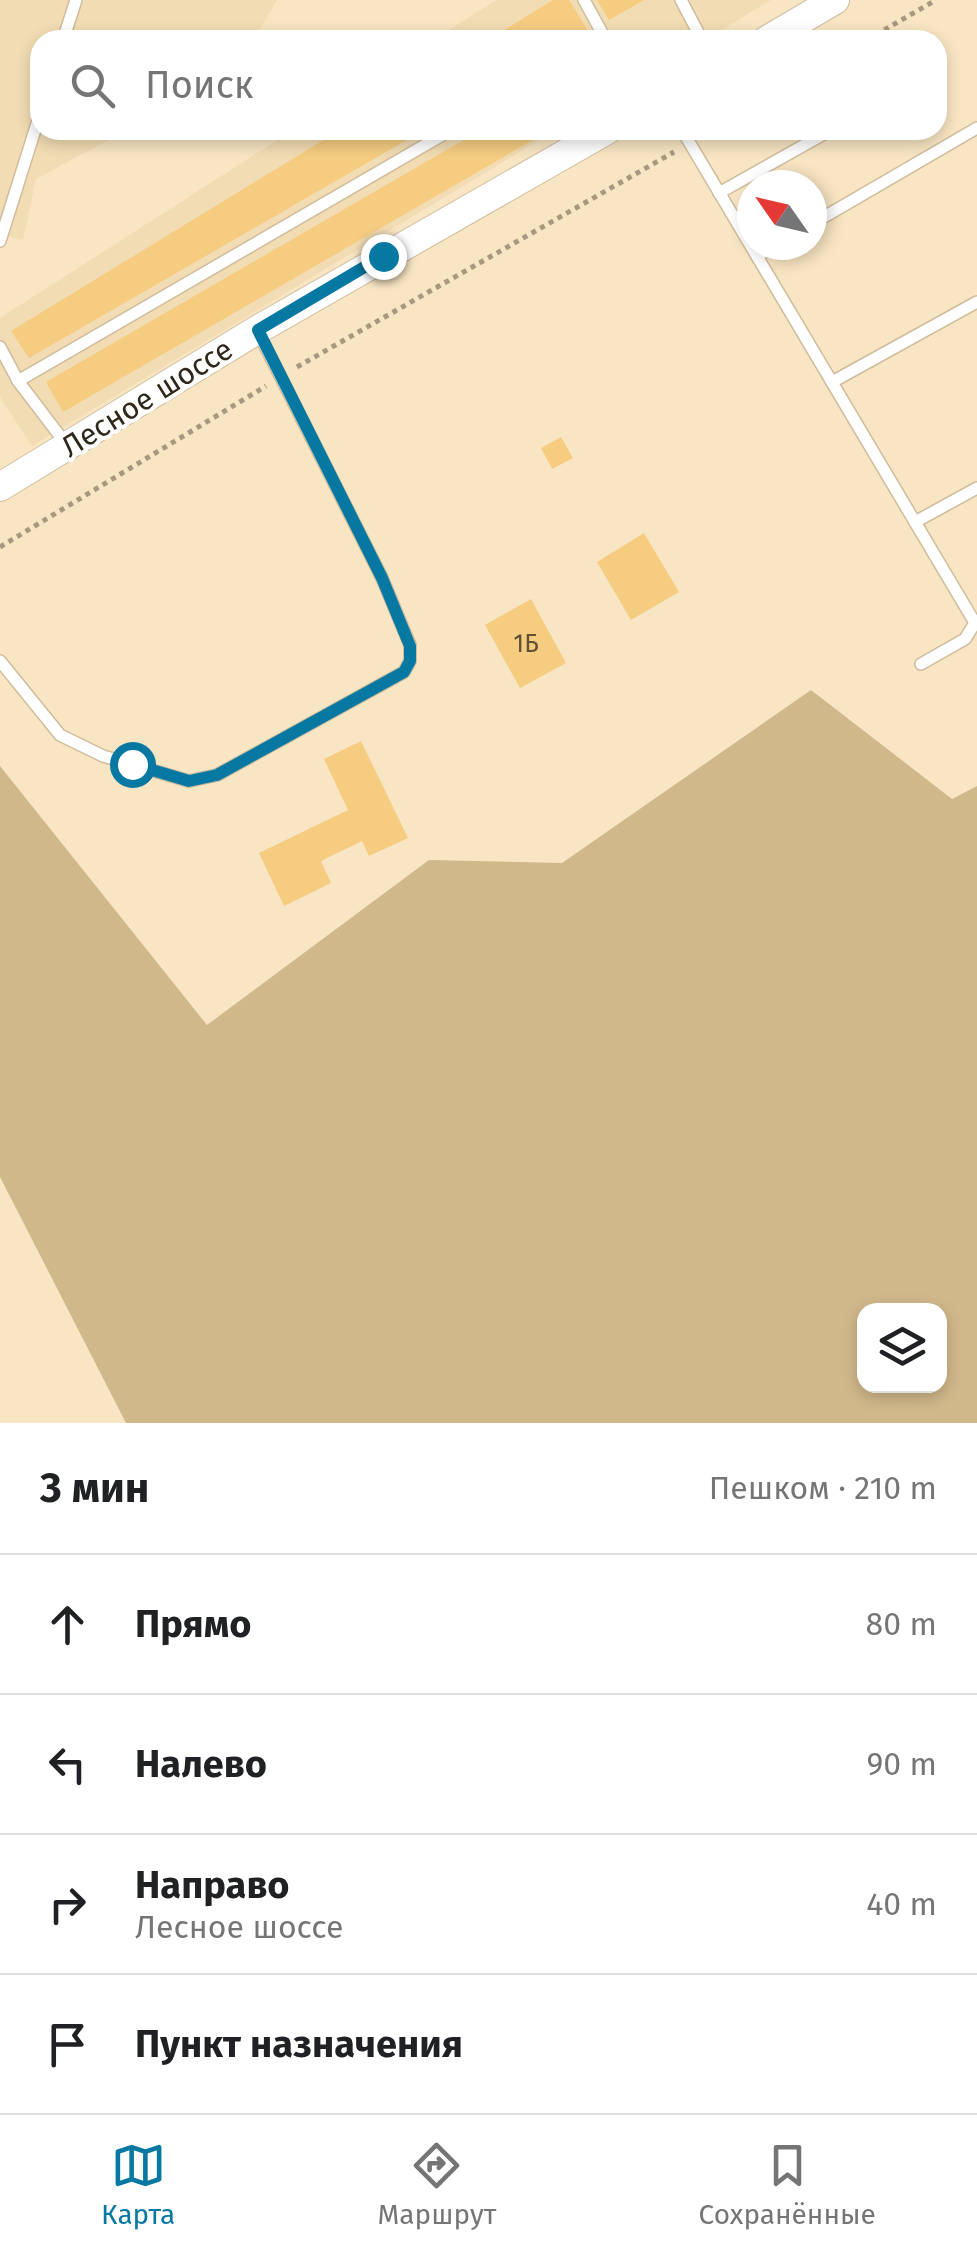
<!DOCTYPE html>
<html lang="ru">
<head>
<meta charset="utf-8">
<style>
	body { margin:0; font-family:"Fira Sans",sans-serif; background:#f6f6f6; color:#202124 }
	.controls { position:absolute; right:30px; bottom:30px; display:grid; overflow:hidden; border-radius:20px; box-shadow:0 5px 15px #0003 }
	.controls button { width:90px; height:90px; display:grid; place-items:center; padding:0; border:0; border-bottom:2px solid #e0e0e0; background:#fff; color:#202124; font:50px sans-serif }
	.compass { position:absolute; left:737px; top:170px; width:90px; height:90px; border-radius:50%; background:#fff; box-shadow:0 5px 15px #0003; rotate:304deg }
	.stop { position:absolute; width:30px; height:30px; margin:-22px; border:8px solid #0678a1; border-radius:50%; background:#fff }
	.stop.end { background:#0678a1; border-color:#fff; box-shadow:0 2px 10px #0008 }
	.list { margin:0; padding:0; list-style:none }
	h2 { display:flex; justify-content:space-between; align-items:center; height:130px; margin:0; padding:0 40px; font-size:42px }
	h2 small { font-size:32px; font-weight:400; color:#757577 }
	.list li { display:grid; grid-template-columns:65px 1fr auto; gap:30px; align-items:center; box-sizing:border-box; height:140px; padding:0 40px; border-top:2px solid #e0e0e0 }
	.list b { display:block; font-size:38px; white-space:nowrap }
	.list p { margin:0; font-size:32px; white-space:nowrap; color:#757577 }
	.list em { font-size:32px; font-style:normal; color:#757577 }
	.icon { flex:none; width:55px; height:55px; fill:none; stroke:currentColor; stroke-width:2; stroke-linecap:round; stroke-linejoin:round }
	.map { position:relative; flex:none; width:977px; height:1423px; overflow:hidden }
	.search { position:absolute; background:#fff; box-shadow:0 5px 15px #0003; left:30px; right:30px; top:30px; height:110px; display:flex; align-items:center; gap:25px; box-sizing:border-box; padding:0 35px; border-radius:30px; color:#757577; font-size:38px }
	.sheet { height:690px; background:#fff }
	nav { display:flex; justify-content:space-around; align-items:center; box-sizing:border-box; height:140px; border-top:2px solid #e0e0e0; background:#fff; font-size:28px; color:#757577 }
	nav a { display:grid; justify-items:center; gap:5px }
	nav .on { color:#0678a1 }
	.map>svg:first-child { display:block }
	.built { fill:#f2dcb3 }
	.green { fill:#d1b88b; fill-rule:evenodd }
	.building { fill:#f5cc80 }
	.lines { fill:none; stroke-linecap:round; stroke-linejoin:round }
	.service-casing { stroke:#cfbc9b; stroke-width:14 }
	.tertiary-casing { stroke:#cfbc9b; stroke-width:30 }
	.path { stroke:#a7997f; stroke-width:5; stroke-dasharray:5 5; stroke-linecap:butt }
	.service { stroke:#fff; stroke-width:11 }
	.tertiary { stroke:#fff; stroke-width:28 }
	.route { stroke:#0678a1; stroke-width:12 }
	.labels { text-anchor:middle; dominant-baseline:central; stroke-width:8; stroke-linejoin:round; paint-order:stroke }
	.number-label { font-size:25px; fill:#605034 }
	.street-label { font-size:30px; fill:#2e271a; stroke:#fff }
</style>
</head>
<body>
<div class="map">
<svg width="977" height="1423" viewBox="0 0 977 1423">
	<rect width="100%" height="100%" fill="#f8e5c3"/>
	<g class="built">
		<path d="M 0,0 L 277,0 L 254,40 L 40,40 L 40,130 L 127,130 L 36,179 L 23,240 L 0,234 Z"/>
		<path d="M 496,0 L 771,0 L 705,40 L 433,40 Z"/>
		<path d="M 293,130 L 556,130 L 32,446 L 0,397 L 0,318 Z"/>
	</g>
	<path class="green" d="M 811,690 L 952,799 L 977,786 L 977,1423 L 126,1423 L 0,1177 L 0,766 L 207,1025 L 429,860 L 562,863 ZM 864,1310 L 940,1310 L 940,1386 L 864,1386 Z"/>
	<g class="building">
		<path d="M 553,0 L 569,0 L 590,34 L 580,40 L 488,40 Z"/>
		<path d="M 597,0 L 644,0 L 609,20 Z"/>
		<path d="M 340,130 L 424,130 L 29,358 L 11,331 Z"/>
		<path d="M 481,130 L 550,130 L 63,412 L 46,382 Z"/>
		<path d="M 561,437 L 573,458 L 552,469 L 541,448 Z"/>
		<path d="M 644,533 L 679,592 L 631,620 L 597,562 Z"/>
		<path d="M 531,599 L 566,663 L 520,688 L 485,625 Z"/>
		<path d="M 361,741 L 408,838 L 369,856 L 362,841 L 321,861 L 331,883 L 284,906 L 259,853 L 348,810 L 324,759 Z"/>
	</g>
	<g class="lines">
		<g class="service-casing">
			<g id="service">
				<path d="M 584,0 L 606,40"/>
				<path d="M 681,0 L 702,40"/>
				<path d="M 63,40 L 76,0"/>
				<path d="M 682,130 L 975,623 L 965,639 L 921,664"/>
				<path d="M 719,193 L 831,130"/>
				<path d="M 812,224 L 977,128"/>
				<path d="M 0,241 L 40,114"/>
				<path d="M 757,256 L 776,245"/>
				<path d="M 0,347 L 18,381"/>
				<path d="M 832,382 L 977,302"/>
				<path d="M 66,444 L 18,381 L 451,130"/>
				<path d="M 915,522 L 977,488"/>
				<path d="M 0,661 L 60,735 L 103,756 L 189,781 L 217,775 L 404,672 L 410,661 L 410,645 L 382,578 L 257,330"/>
			</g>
		</g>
		<g class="tertiary-casing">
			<g id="tertiary">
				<path d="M 767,40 L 835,0"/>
				<path d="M 0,487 L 257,330 L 607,130"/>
			</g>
		</g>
		<g class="path">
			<path d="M 867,40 L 936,0"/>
			<path d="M 297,367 L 674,152"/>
			<path d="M 0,547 L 266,386"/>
		</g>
		<use href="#service" class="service"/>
		<use href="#tertiary" class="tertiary"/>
	</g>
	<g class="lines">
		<path class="route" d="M 132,764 L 189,781 L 217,775 L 404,672 L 410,661 L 410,646 L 382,578 L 258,330 L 383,256"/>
	</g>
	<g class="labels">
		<g class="number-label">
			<text x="526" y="644">1Б</text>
		</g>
		<g class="street-label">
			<text transform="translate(147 398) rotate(-32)">Лесное шоссе</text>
		</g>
	</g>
</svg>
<div class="controls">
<button><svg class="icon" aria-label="layers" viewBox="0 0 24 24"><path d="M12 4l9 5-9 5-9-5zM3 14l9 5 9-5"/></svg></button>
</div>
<svg class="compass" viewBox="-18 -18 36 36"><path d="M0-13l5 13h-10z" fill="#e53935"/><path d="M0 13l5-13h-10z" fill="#757577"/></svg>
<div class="stop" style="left:132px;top:764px"></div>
<div class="stop end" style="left:383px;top:256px"></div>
<div class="search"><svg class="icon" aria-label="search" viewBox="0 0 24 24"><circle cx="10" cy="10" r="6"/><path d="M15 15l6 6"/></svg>Поиск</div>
</div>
<section class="sheet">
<h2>3 мин<small>Пешком · 210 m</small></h2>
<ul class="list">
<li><svg class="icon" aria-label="ahead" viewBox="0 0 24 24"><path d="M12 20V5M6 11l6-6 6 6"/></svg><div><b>Прямо</b></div><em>80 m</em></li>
<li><svg class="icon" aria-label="left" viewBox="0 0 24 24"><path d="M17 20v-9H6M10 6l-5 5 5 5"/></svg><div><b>Налево</b></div><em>90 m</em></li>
<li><svg class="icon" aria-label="right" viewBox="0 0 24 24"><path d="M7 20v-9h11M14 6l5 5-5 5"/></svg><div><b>Направо</b><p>Лесное шоссе</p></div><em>40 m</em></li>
<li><svg class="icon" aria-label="arrive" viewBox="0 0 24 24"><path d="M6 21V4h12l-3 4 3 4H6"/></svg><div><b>Пункт назначения</b></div></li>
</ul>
</section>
<nav>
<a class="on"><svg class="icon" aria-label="map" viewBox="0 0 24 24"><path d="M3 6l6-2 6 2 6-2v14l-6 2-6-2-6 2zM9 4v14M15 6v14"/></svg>Карта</a>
<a><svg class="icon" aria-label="directions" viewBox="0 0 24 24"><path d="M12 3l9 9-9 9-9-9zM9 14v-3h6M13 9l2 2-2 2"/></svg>Маршрут</a>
<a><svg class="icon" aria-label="saved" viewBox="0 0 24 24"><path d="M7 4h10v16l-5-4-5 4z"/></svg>Сохранённые</a>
</nav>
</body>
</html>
